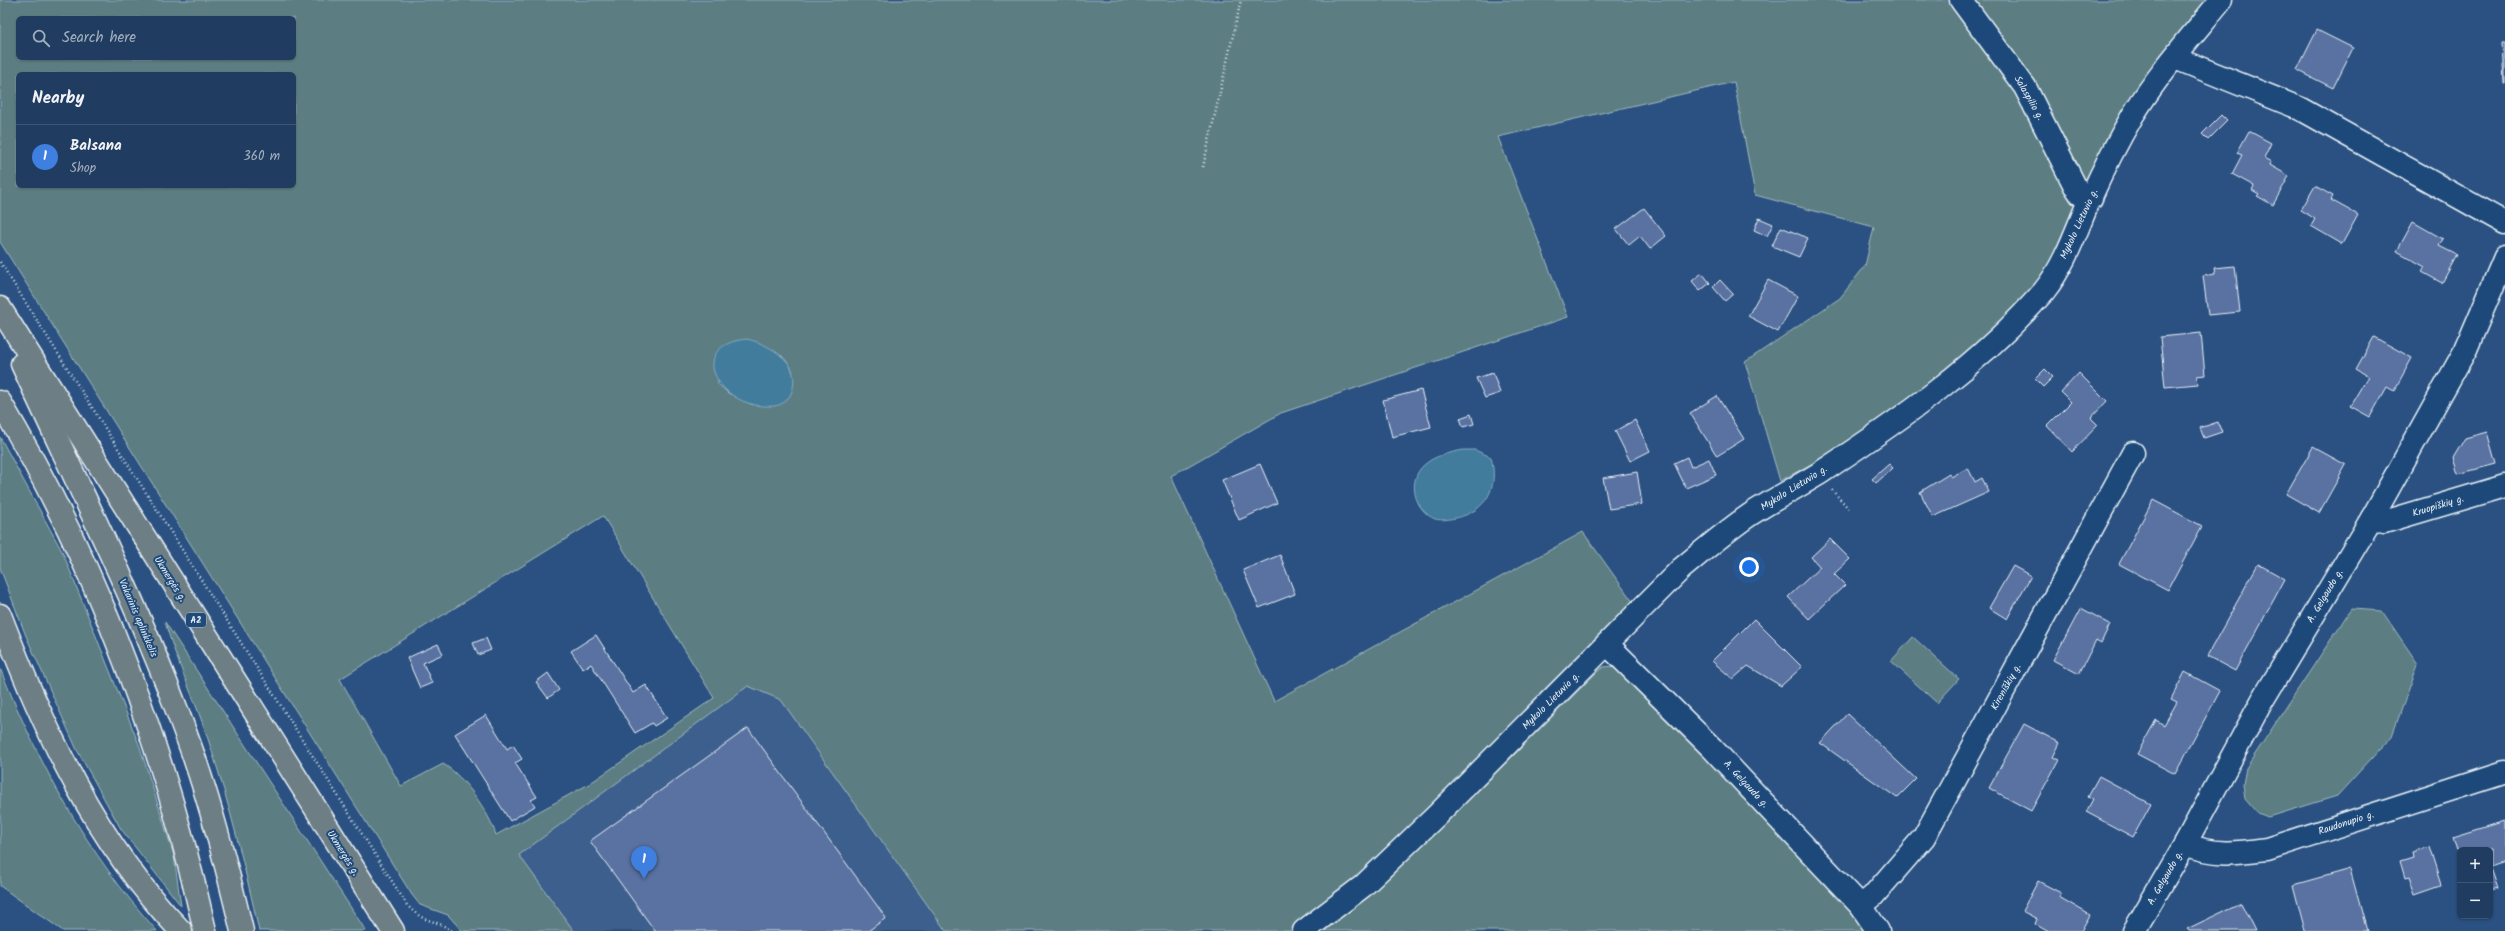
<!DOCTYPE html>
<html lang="en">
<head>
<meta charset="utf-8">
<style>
	body { margin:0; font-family:Kalam,sans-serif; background:#284467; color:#f1f3f6 }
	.controls { position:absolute; right:12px; bottom:12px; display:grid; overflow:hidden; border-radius:6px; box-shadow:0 1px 3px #0004 }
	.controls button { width:36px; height:36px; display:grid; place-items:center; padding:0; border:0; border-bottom:1px solid #3d5676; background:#203d61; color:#f1f3f6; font:20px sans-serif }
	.you { position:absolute; left:1749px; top:567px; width:14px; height:14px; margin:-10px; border:3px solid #fff; border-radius:50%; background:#1a73e8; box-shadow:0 0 0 6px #1a73e833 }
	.badge { display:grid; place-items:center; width:26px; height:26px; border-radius:50%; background:#ffd166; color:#fff; font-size:13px; font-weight:700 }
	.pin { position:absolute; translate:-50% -33px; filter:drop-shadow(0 1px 2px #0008) }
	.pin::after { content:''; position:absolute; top:21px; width:14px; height:12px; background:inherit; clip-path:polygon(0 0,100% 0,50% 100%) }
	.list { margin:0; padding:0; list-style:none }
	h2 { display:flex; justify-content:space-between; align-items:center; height:52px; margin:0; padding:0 16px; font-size:17px }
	h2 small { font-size:13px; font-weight:400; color:#a2aebd }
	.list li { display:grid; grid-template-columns:26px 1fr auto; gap:12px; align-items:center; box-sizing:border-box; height:64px; padding:0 16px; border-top:1px solid #3d5676 }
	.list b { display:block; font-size:15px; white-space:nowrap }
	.list p { margin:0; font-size:13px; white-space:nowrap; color:#a2aebd }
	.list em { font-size:13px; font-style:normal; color:#a2aebd }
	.icon { flex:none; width:22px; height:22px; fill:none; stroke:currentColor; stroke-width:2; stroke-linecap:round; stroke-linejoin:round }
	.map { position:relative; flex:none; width:2505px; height:931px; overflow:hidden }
	.search { position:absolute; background:#203d61; box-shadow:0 1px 3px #0004; left:16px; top:16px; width:280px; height:44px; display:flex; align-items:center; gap:10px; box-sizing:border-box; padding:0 14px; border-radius:6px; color:#a2aebd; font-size:15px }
	.panel { position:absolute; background:#203d61; box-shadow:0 1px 3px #0004; left:16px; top:72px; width:280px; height:116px; border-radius:6px }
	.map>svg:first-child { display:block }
	.built { fill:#3c5e8d }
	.green { fill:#5c7e83; stroke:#a2b8be; fill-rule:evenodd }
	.water { fill:#427b9d; stroke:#84aac1 }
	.building { fill:#5a72a1; stroke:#e8f1f8 }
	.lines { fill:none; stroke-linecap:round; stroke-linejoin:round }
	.street-casing { stroke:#e8f1f8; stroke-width:25 }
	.highway-casing { stroke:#e8f1f8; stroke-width:25 }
	.path { stroke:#e8f1f8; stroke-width:2.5; stroke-dasharray:1 3; stroke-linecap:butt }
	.street { stroke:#1f4a7a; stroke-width:22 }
	.highway { stroke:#6d7e84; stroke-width:22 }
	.labels { text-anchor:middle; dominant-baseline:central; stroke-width:4; stroke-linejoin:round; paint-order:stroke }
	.shield { fill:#1f4a7a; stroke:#acbfd2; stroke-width:1 }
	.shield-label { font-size:9px; font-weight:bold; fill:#e8f1f8 }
	.street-label { font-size:10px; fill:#e8f1f8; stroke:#1f4a7a }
</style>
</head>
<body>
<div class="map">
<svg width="2505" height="931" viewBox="0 0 2505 931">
	<rect width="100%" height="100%" fill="#2a5181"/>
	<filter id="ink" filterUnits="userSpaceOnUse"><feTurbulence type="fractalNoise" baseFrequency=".025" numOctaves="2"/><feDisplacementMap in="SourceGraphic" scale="8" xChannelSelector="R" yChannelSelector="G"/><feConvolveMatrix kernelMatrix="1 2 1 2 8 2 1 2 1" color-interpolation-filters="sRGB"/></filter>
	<g filter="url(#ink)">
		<path class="built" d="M 748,686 L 781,700 L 946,931 L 574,931 L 519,855 Z"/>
		<g class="green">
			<path d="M 0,0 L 2207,0 L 2041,278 L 1985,340 L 1846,445 L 1780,481 L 1745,362 L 1840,298 L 1865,266 L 1874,227 L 1755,195 L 1734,82 L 1498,137 L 1568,317 L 1281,413 L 1171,476 L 1274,701 L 1583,532 L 1633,602 L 1461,776 L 1349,883 L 1291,931 L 946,931 L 781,700 L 748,686 L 519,855 L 574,931 L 462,931 L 448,915 L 420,905 L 412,895 L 0,242 ZM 18,18 L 294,18 L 294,58 L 18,58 ZM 18,74 L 294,74 L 294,186 L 18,186 ZM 781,355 L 789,364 L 793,372 L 753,405 L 728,393 L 717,383 ZM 603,516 L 714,698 L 589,784 L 496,835 C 489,812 464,776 443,764 L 401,786 L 340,679 Z"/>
			<path d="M 0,437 L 63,553 L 140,747 L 174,856 L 181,906 L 121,829 L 77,750 L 26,636 L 0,568 Z"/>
			<path d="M 2351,609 L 2382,611 L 2418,664 L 2392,736 L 2337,796 L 2269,817 L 2257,813 L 2245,799 L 2243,784 L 2246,768 Z"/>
			<path d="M 165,622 L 366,931 L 259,931 C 245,868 230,806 210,745 C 197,703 177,664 165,622 Z"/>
			<path d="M 1913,637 L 1959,679 L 1937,703 L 1891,661 Z"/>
			<path d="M 1613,666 L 1628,672 L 1683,725 L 1869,931 L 1325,931 L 1429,839 L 1597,672 L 1603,667 Z"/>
			<path d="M 0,668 C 38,763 88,855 157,931 L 63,931 L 0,886 Z"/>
		</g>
		<g class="water">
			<path d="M 747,339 C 761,342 779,351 788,363 C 799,377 794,404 774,406 C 719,411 683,345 747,339 Z"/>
			<path d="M 1463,450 L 1475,450 L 1491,457 C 1499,487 1487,511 1456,518 C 1450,519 1442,521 1435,519 C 1415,511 1406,481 1424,465 C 1435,455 1449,453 1463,450 Z"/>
		</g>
		<g class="building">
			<path d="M 2317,30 L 2353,48 L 2333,88 L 2297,70 Z"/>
			<path d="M 2502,43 L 2505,43 L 2505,84 L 2504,84 Z"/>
			<path d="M 2221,115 L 2227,121 L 2208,140 L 2202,134 Z"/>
			<path d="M 2249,131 L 2271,143 L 2264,158 L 2271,162 L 2270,165 L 2289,176 L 2273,205 L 2257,196 L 2259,194 L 2252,190 L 2254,186 L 2232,174 L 2242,155 L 2237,153 Z"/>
			<path d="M 2315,186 L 2333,196 L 2331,200 L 2358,215 L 2342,244 L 2311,226 L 2315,219 L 2301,210 Z"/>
			<path d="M 1644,208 L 1666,236 L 1650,249 L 1640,236 L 1629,245 L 1616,229 Z"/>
			<path d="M 1759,218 L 1773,224 L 1767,236 L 1754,230 Z"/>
			<path d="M 2413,222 L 2443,239 L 2439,246 L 2457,255 L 2442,283 L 2422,272 L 2425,267 L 2397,251 Z"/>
			<path d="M 1781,227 L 1808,238 L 1799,257 L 1772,246 Z"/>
			<path d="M 2235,266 L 2240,312 L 2208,315 L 2203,276 L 2215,274 L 2214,268 Z"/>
			<path d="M 1702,273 L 1710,283 L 1700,291 L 1692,281 Z"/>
			<path d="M 1720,280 L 1733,294 L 1725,301 L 1713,287 Z"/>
			<path d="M 1768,280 L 1798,296 L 1778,332 L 1748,316 Z"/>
			<path d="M 2201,333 L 2205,375 L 2197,376 L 2198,384 L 2165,387 L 2160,337 Z"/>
			<path d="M 2374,337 L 2412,358 L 2394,391 L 2387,387 L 2370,417 L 2350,406 L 2368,376 L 2356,369 Z"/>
			<path d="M 2045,369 L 2053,377 L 2043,387 L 2035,379 Z"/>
			<path d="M 1493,373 L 1500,393 L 1485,398 L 1476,378 Z"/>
			<path d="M 2079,373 L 2107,401 L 2091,418 L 2098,425 L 2072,452 L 2047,426 L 2071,402 L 2061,392 Z"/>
			<path d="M 1421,390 L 1431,427 L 1392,437 L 1383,400 Z"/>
			<path d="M 1717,396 L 1744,439 L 1717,456 L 1690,413 Z"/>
			<path d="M 1471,414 L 1474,424 L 1463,427 L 1460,418 Z"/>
			<path d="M 1635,420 L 1650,451 L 1630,461 L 1615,431 Z"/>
			<path d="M 2218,422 L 2222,432 L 2204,438 L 2200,428 Z"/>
			<path d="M 2487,432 L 2496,464 L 2458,474 L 2453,458 L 2465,438 Z"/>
			<path d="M 2313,447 L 2346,465 L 2319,513 L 2286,494 Z"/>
			<path d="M 1687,457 L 1691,467 L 1709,459 L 1716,475 L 1686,488 L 1674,463 Z"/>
			<path d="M 1260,464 L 1277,503 L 1239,520 L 1222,480 Z"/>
			<path d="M 1889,464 L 1893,468 L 1876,483 L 1872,479 Z"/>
			<path d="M 1968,468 L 1975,482 L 1982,478 L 1989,492 L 1933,517 L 1920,492 L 1949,474 L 1951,477 Z"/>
			<path d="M 1637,472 L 1642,504 L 1609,509 L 1603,478 Z"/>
			<path d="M 2153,500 L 2202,526 L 2168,590 L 2119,564 Z"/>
			<path d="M 1830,539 L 1850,559 L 1834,574 L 1845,585 L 1809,619 L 1788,597 L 1820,567 L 1811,557 Z"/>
			<path d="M 1280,555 L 1295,594 L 1259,608 L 1243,570 Z"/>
			<path d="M 2258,564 L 2285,579 L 2235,671 L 2207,656 Z"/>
			<path d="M 2013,566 L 2031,576 L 2007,619 L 1989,608 Z"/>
			<path d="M 2081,608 L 2110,624 L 2101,643 L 2096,640 L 2079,674 L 2053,660 Z"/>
			<path d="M 1754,619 L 1802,667 L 1781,686 L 1748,666 L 1733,679 L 1712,661 Z"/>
			<path d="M 596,635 L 633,693 L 646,685 L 667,718 L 654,726 L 652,723 L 635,733 L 591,664 L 583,669 L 571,651 Z"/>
			<path d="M 486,638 L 491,650 L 478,655 L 473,643 Z"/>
			<path d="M 438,644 L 443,654 L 423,663 L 432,683 L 420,688 L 407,658 Z"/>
			<path d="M 2185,672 L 2220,691 L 2175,774 L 2137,754 L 2156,720 L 2164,725 L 2177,702 L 2171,699 Z"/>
			<path d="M 548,673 L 559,690 L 548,698 L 536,682 Z"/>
			<path d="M 1847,714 L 1916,779 L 1897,798 L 1820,743 Z"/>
			<path d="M 486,715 L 507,749 L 513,745 L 522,759 L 515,763 L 537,797 L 531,800 L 535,806 L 510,821 L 455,734 Z"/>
			<path d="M 2024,724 L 2060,743 L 2053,757 L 2059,760 L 2031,811 L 1989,788 Z"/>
			<path d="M 748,728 L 886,918 L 868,931 L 655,931 L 590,841 Z"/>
			<path d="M 2099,776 L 2151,804 L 2133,837 L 2086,812 L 2093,799 L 2088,796 Z"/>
			<path d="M 2505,821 L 2505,861 L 2490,866 L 2490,850 L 2460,850 L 2460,861 L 2453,837 Z"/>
			<path d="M 2429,847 L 2441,885 L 2415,894 L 2409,877 L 2405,878 L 2400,861 L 2413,857 L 2412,852 Z"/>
			<path d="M 2490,867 L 2497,888 L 2490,890 Z"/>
			<path d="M 2350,869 L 2367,931 L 2305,931 L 2293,885 Z"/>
			<path d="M 2038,881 L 2061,893 L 2059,897 L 2090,915 L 2081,931 L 2047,931 L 2035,924 L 2037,919 L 2022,911 Z"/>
			<path d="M 2241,903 L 2255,931 L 2189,931 L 2187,929 Z"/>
		</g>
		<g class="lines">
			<g class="street-casing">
				<g id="street">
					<path d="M 1961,0 L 2025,87 L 2075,186 L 2081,195 L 2091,199"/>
					<path d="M 2175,58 L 2299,108 L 2505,223"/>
					<path d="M 2372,518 L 2384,522 L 2505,486"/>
					<path d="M 1607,644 L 1712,748 L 1861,906 L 1878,931"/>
					<path d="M 2185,844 C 2215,856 2236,853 2267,849 L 2505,772"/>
					<path d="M 1861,906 L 1873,896 L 1924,837 L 2133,453"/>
					<path d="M 1304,931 L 1363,886 L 1436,816 L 1681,569 C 1704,550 1726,531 1751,514 C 1773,500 1797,487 1820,473 C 1901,419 1980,365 2044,291 C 2065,265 2076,231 2089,201 C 2102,172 2117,142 2133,115 C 2158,74 2191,37 2221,0"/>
					<path d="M 2134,931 L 2185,844 L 2262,701 L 2372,518 L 2466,349 L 2505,257"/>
				</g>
			</g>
			<g class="highway-casing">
				<g id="highway">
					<path d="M 0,308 L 393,931"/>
					<path d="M 22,364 C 81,492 146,620 193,754 C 213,812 228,871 242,931"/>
					<path d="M 0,402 C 97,565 164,747 205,931"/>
					<path d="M 0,615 C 43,728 96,843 181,931"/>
				</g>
			</g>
			<g class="path">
				<path d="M 1203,167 L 1241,0"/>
				<path d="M 0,262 L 407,905 C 425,925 435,918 452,931"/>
				<path d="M 1832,490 L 1849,509"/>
			</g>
			<use href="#street" class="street"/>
			<use href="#highway" class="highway"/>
		</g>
	</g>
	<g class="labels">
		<rect class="shield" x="186" y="613" width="20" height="14" rx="3"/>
		<g class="shield-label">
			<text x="196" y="620">A2</text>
		</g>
		<g class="street-label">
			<text transform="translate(2029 98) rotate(60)">Salaspilio g.</text>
			<text transform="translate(2079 224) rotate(-65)">Mykolo Lietuvio g.</text>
			<text transform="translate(1794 488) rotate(-32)">Mykolo Lietuvio g.</text>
			<text transform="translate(2438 506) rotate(-17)">Kruopiškių g.</text>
			<text transform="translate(170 579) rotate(58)">Ukmergės g.</text>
			<text transform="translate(2325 596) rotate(-59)">A. Gelgaudo g.</text>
			<text transform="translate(138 618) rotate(67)">Vakarinis aplinkkelis</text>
			<text transform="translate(2006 687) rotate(-61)">Kireniškių g.</text>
			<text transform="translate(1551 701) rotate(-45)">Mykolo Lietuvio g.</text>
			<text transform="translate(1746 784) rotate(47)">A. Gelgaudo g.</text>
			<text transform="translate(2346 823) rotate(-18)">Raudonupio g.</text>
			<text transform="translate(343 853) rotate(58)">Ukmergės g.</text>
			<text transform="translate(2165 878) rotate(-60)">A. Gelgaudo g.</text>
		</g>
	</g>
</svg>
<div class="controls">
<button>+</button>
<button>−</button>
</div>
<div class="you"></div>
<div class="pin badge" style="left:644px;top:879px;background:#3f7fe0">1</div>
<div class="search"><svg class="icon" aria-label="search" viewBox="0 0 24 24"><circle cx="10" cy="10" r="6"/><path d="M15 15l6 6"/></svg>Search here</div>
<section class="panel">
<h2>Nearby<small></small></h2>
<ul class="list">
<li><span class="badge" style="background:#3f7fe0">1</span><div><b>Balsana</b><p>Shop</p></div><em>360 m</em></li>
</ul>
</section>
</div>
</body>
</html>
